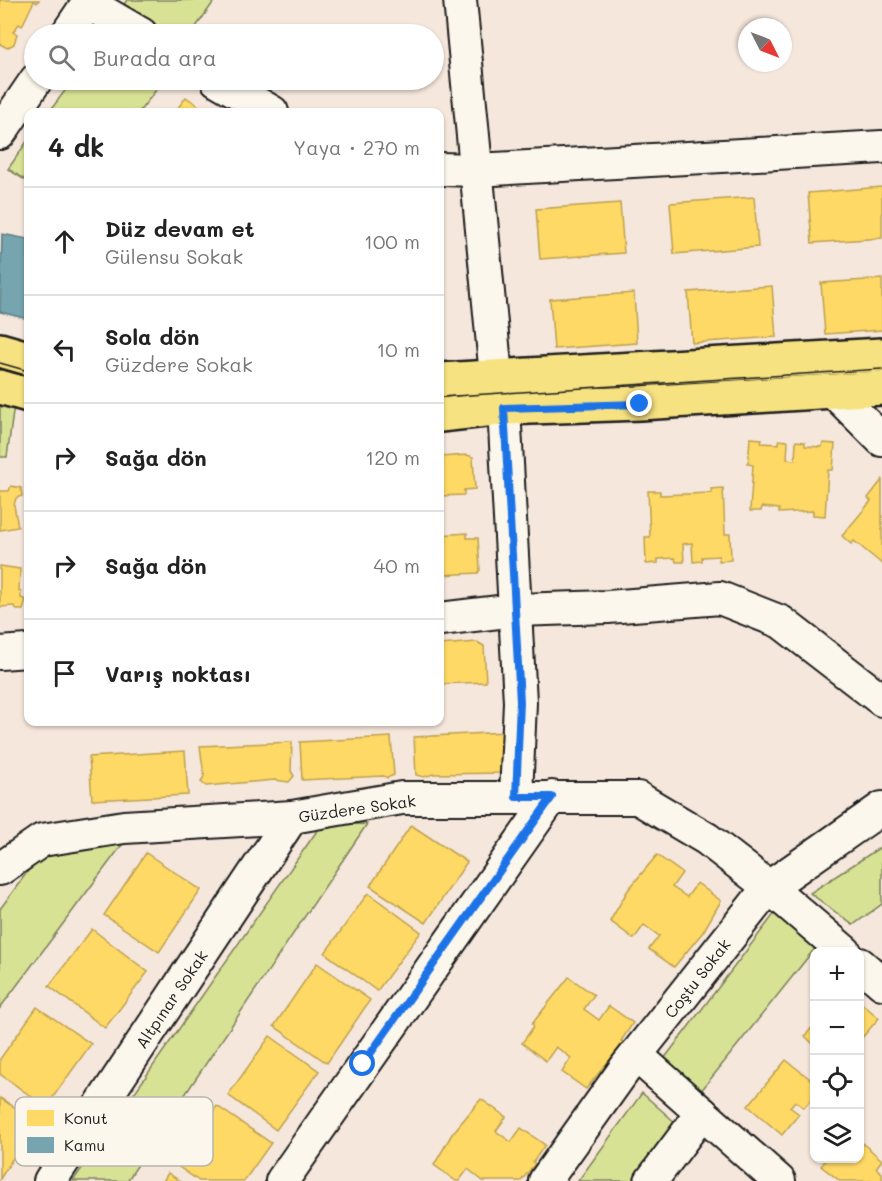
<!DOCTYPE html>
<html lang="tr">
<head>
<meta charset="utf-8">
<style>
	body { margin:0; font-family:Mali,sans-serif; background:#f2f2f2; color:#222 }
	.controls { position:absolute; right:18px; bottom:18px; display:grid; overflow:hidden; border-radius:12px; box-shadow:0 2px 4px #0004 }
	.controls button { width:54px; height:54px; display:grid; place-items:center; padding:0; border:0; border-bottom:2px solid #e0e0e0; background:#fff; color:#222; font:30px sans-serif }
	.compass { position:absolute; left:738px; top:18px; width:54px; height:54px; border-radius:50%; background:#fff; box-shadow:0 2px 4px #0004; rotate:132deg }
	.stop { position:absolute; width:18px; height:18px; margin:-14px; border:4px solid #1a73e8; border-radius:50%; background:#fff }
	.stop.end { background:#1a73e8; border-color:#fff; box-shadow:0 2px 6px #0008 }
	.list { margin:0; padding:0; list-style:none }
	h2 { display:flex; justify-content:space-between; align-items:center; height:78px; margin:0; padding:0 24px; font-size:26px }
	h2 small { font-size:20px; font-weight:400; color:#767676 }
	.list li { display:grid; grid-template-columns:39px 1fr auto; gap:18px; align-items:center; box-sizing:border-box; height:108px; padding:0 24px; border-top:2px solid #e0e0e0 }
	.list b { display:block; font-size:22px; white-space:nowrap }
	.list p { margin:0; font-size:20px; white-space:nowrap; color:#767676 }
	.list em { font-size:20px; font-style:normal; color:#767676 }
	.icon { flex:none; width:33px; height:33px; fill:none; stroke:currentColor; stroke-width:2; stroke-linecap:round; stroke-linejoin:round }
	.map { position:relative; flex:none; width:882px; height:1181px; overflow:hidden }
	.search { position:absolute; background:#fff; box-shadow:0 2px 4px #0004; left:24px; top:24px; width:420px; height:66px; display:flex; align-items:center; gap:15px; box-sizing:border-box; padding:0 21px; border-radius:33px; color:#767676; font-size:22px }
	.panel { position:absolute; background:#fff; box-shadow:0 2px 4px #0004; left:24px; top:108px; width:420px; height:618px; border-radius:12px }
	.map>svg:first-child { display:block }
	.green { fill:#d7e295; stroke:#7a7f58; stroke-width:1.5 }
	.homes { fill:#ffd966; stroke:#bba050; stroke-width:1.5 }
	.public { fill:#76a5af; stroke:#5b7c83; stroke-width:1.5 }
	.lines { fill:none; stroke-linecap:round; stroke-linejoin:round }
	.minor-casing { stroke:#1c1c1c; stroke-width:36 }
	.major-casing { stroke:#1c1c1c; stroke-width:38 }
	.minor { stroke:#fbf7ec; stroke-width:32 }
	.major { stroke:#f7e281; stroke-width:33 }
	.tram { stroke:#1c1c1c; stroke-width:1.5 }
	.route { stroke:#1a73e8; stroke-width:8 }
	.labels { text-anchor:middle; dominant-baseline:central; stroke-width:6; stroke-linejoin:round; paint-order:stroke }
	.street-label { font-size:16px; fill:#1c1c1c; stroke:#fbf7ec }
	.key { fill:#fbf7ec; stroke:#b8b5ae; stroke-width:1.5 }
	.key-label { font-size:16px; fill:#1c1c1c }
</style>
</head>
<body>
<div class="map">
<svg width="882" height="1181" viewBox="0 0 882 1181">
	<rect width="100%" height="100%" fill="#f6e7dc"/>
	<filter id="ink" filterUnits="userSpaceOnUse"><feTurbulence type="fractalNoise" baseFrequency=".0167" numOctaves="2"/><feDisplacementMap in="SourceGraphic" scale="12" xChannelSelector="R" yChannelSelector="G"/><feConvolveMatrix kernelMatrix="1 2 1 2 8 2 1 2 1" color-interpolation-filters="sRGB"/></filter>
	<g filter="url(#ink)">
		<g class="green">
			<path d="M 127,0 L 215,0 L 191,34 L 175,34 L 120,10 Z"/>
			<path d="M 73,80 L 164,80 L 139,112 L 49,112 Z"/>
			<path d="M 28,140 L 28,182 L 8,169 Z"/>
			<path d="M 0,401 L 14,405 L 7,457 L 0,457 Z"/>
			<path d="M 367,824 L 127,1181 L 73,1181 L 321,825 Z"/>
			<path d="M 125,841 L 0,1008 L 0,909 L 28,871 L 52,850 Z"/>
			<path d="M 882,846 L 882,904 L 853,925 L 810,893 Z"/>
			<path d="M 775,913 L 816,947 L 701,1091 L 664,1059 Z"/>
			<path d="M 642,1093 L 677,1124 L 635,1181 L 578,1181 Z"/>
		</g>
		<g class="homes">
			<path d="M 0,0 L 39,0 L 37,3 L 34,1 L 22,26 L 19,24 L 13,32 L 17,34 L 14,44 L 7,48 L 0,44 Z"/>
			<path d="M 186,97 L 208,112 L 175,112 Z"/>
			<path d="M 882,187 L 882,238 L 812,243 L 808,193 Z"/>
			<path d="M 754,197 L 758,247 L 674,254 L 670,203 Z"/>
			<path d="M 620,203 L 624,253 L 540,259 L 536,209 Z"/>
			<path d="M 882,279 L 882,330 L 825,334 L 821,283 Z"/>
			<path d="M 772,286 L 776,337 L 692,343 L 688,292 Z"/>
			<path d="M 634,293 L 637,343 L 554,349 L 550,299 Z"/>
			<path d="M 750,438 L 762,439 L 761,443 L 779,444 L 779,440 L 788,441 L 787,459 L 795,460 L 796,441 L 805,442 L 805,446 L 822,447 L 823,443 L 835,444 L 833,470 L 828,470 L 825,516 L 813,515 L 813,511 L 779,513 L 779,509 L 762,507 L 761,511 L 750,511 L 753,465 L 748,464 Z"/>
			<path d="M 467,455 L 473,457 L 475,489 L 464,490 L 464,495 L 440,496 L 440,457 Z"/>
			<path d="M 882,480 L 882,564 L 854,541 L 851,544 L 842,536 L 871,501 L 868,498 Z"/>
			<path d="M 11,486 L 21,488 L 22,496 L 16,498 L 14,505 L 18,527 L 0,530 L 0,491 L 9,491 Z"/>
			<path d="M 723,488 L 725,534 L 730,534 L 731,560 L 719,561 L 719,556 L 702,557 L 702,561 L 693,562 L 692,543 L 683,544 L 684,562 L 676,562 L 675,558 L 658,559 L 658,563 L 646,564 L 645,537 L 650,537 L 648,491 L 660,491 L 660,495 L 712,493 L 711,489 Z"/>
			<path d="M 467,533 L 467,538 L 478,538 L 480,570 L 478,573 L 440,575 L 440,535 Z"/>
			<path d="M 0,566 L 20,569 L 19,591 L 21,591 L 21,598 L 26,600 L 23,610 L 17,610 L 14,606 L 0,607 Z"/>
			<path d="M 477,642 L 484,646 L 486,682 L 440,684 L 440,645 Z"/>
			<path d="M 505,732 L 504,773 L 433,774 L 424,777 L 416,775 L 414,737 Z"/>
			<path d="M 391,737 L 394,775 L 387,778 L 384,776 L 302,780 L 300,742 Z"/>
			<path d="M 292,742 L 291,771 L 294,776 L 289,782 L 275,780 L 206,786 L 201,782 L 204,776 L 200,746 Z"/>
			<path d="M 185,751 L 188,795 L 92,800 L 89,757 Z"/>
			<path d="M 411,825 L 467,862 L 426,923 L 370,886 Z"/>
			<path d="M 146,853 L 201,890 L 159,952 L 104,915 Z"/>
			<path d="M 657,855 L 682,873 L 672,887 L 687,897 L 697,883 L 721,901 L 703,932 L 674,967 L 649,949 L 659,936 L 644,925 L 634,939 L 610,921 L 628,890 Z"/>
			<path d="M 368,893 L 421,932 L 377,991 L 325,953 Z"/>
			<path d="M 92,929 L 148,972 L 105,1028 L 49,986 Z"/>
			<path d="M 317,963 L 370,1000 L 327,1063 L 274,1026 Z"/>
			<path d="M 569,977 L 594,995 L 584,1009 L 599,1020 L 609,1006 L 633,1023 L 621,1041 L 624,1042 L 586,1089 L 562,1072 L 571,1058 L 556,1047 L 546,1061 L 522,1043 L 534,1026 L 532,1024 Z"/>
			<path d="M 860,1002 L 879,1018 L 861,1039 L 860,1037 Z"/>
			<path d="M 37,1007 L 91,1044 L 46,1107 L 0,1074 L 0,1059 Z"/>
			<path d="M 814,1025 L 814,1045 L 805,1036 Z"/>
			<path d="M 270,1036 L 319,1071 L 276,1130 L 228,1095 Z"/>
			<path d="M 786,1060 L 814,1082 L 814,1096 L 804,1108 L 795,1101 L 790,1107 L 799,1114 L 782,1135 L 748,1106 Z"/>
			<path d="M 0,1098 L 36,1121 L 0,1179 Z"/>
			<path d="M 481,1099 L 506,1117 L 496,1131 L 511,1142 L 521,1128 L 545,1145 L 533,1162 L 535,1164 L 521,1181 L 483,1181 L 468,1169 L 459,1181 L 456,1181 L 434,1165 L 452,1134 Z"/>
			<path d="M 217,1106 L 271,1143 L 244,1181 L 199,1181 L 176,1165 Z"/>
			<path d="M 860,1141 L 882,1160 L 876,1168 L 882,1173 L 882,1181 L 840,1181 L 821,1166 L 827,1158 L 860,1158 Z"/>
			<path d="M 168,1173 L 180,1181 L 163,1181 Z"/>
		</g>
		<path class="public" d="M 2,234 L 28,239 L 28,319 L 0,312 Z"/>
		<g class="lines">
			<g class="minor-casing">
				<g id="minor">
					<path d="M 460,0 L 496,376"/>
					<path d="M 88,3 L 141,34"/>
					<path d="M 67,34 L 90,0"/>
					<path d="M 217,80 L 272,112"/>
					<path d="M 0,133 L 36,80"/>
					<path d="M 440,169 L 476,170 L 882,147"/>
					<path d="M 833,391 L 882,440"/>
					<path d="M 504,408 L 520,702 L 516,797"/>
					<path d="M 440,619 L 516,610 L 608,607 L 720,598 L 781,622 L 882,700"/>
					<path d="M 0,653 L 28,651"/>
					<path d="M 0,869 L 42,840 L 124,827 L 292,817 L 402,798 L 638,798 L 707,839 L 769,887 L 845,952"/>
					<path d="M 860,964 L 882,983"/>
					<path d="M 636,1055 L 779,1181"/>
					<path d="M 50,1181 L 292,817"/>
					<path d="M 282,1181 L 552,797"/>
					<path d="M 545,1181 L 627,1066 L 769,887 L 882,808"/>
					<path d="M 651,1181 L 702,1113"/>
				</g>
			</g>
			<g class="major-casing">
				<g id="major">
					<path d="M 0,350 L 28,358"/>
					<path d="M 440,380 L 882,355"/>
					<path d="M 0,387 L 28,395"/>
					<path d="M 440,415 L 504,408 L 640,403 L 882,388"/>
				</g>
			</g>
			<use href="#minor" class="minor"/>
			<use href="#major" class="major"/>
			<g class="tram">
				<path d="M 0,363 L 28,371"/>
				<path d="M 440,397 L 882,369"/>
			</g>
		</g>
	</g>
	<g class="lines" filter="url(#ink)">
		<path class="route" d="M 363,1064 L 552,797 L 516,797 L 520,702 L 504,408 L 640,404"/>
	</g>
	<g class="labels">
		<g class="street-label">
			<text transform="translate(357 808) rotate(-8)">Güzdere Sokak</text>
			<text transform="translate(697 978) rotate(-52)">Coştu Sokak</text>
			<text transform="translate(171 999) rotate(-56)">Altpınar Sokak</text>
		</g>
	</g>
	<rect x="15" y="1097" width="198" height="69" rx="9" class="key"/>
	<rect x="27" y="1110" width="27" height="16" fill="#ffd966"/>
	<rect x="27" y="1137" width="27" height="16" fill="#76a5af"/>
	<g class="key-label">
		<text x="64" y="1124">Konut</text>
		<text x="64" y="1151">Kamu</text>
	</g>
</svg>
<div class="controls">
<button>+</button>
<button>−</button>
<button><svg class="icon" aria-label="locate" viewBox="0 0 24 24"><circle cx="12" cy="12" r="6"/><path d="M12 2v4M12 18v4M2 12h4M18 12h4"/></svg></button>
<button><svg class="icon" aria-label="layers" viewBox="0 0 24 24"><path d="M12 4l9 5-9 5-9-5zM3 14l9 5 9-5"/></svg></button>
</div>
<svg class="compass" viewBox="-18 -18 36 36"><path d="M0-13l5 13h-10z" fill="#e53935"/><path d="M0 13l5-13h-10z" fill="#767676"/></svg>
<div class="stop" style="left:363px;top:1064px"></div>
<div class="stop end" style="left:640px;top:404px"></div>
<div class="search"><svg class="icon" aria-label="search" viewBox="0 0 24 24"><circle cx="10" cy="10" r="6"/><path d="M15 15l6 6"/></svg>Burada ara</div>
<section class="panel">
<h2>4 dk<small>Yaya · 270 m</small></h2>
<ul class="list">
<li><svg class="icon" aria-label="ahead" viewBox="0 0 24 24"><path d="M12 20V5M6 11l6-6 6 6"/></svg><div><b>Düz devam et</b><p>Gülensu Sokak</p></div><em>100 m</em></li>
<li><svg class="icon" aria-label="left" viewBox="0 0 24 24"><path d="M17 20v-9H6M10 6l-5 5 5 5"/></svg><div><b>Sola dön</b><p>Güzdere Sokak</p></div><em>10 m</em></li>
<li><svg class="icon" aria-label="right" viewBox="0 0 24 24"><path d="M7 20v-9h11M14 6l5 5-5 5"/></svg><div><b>Sağa dön</b></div><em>120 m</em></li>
<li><svg class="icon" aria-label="right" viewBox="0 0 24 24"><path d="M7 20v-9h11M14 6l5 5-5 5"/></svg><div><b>Sağa dön</b></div><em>40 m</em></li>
<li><svg class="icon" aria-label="arrive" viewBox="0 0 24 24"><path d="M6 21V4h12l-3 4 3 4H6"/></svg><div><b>Varış noktası</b></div></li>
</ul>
</section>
</div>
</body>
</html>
